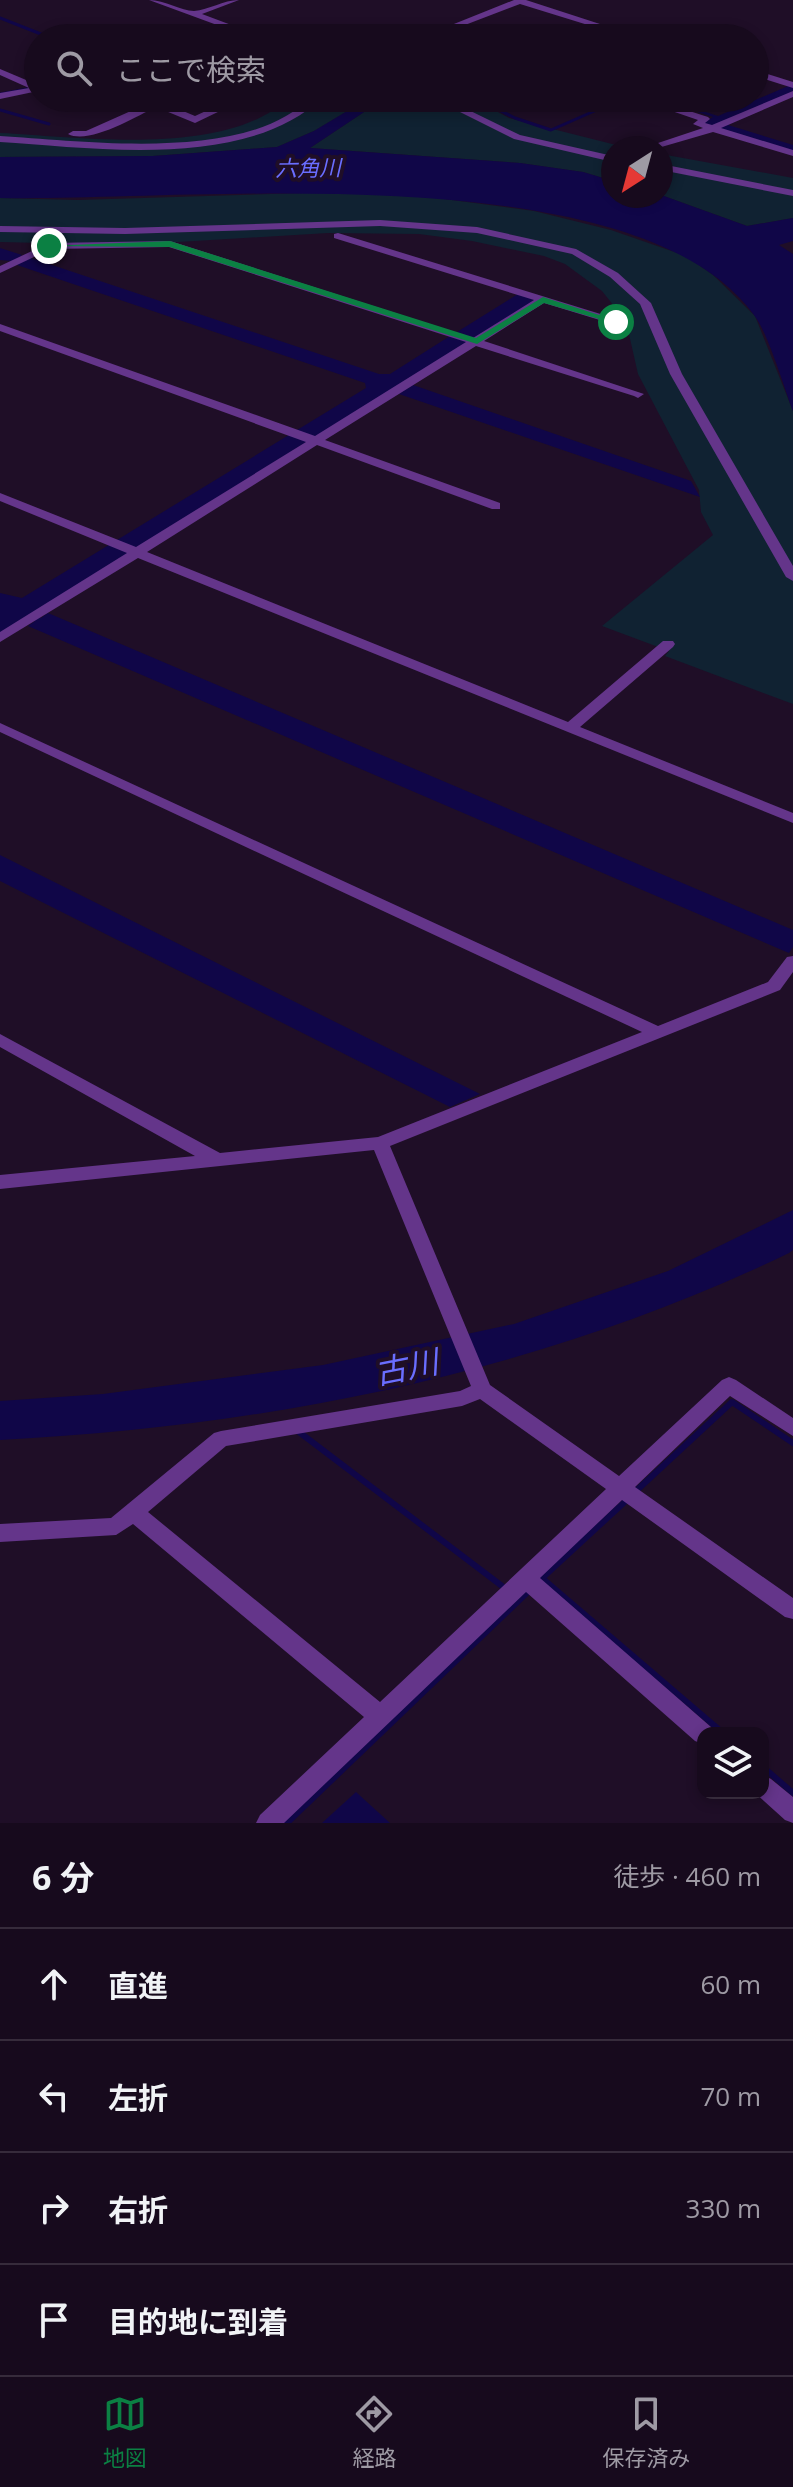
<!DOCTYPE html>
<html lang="ja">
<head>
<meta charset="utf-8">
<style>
	body { margin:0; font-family:"Open Sans","Noto Sans JP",sans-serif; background:#201326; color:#f1f3f6 }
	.controls { position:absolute; right:24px; bottom:24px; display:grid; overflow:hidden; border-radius:16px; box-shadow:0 4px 12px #0003 }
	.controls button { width:72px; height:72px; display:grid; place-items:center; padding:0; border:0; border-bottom:2px solid #362b3b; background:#170a1d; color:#f1f3f6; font:40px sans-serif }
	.compass { position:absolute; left:601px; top:136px; width:72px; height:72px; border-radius:50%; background:#170a1d; box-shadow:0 4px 12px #0003; rotate:216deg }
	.stop { position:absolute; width:24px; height:24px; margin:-18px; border:6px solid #0b8043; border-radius:50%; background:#fff }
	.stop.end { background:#0b8043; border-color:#fff; box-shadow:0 2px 8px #0008 }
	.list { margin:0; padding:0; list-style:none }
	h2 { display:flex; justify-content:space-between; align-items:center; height:104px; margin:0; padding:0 32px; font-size:34px }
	h2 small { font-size:26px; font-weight:400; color:#9e9aa4 }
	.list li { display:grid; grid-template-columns:52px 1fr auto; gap:24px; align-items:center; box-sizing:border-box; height:112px; padding:0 32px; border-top:2px solid #362b3b }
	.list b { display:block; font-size:30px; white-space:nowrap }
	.list em { font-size:26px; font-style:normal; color:#9e9aa4 }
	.icon { flex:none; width:44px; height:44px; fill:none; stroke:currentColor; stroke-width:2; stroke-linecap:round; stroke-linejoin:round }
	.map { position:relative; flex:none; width:793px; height:1823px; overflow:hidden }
	.search { position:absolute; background:#170a1d; box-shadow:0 4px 12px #0003; left:24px; right:24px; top:24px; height:88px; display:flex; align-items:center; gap:20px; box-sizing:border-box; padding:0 28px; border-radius:44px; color:#9e9aa4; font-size:30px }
	.sheet { height:552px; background:#170a1d }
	nav { display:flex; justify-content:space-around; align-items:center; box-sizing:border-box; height:112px; border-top:2px solid #362b3b; background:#170a1d; font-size:22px; color:#9e9aa4 }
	nav a { display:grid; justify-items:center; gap:4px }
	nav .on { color:#0b8043 }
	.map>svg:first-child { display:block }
	.green { fill:#102232 }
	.water { fill:#100648 }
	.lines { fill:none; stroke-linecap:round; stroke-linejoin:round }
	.stream-far1 { stroke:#100648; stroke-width:3 }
	.stream { stroke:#100648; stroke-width:6 }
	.minor { fill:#64358a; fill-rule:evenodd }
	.route { fill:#0b8043 }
	.labels { text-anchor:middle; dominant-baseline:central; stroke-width:8; stroke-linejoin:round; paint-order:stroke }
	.far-water-label { font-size:22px; font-style:italic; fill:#6a6eff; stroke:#1f0e27 }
	.near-water-label { font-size:32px; font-style:italic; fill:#6a6eff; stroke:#1f0e27 }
</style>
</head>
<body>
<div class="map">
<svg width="793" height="1823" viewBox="0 0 793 1823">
	<rect width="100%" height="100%" fill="#1f0e27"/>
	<g class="green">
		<path d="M 289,98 L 369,98 L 314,131 L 277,147 L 153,156 L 0,157 L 0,133 C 82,137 225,158 289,98 Z"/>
		<path d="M 385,98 L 472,98 L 509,118 L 628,148 L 613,148 L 613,181 L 583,172 L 520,163 L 310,148 Z"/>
		<path d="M 661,154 L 793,178 L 793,218 L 747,226 L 661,195 Z"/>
		<path d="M 339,192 L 437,198 L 534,211 L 611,230 L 686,256 L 713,275 L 755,316 L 793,411 L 793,704 L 665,656 L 669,651 L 602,626 L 713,535 L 701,512 L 699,490 L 638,374 L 626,321 L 602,291 L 565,264 L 544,256 L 472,241 L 419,234 L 328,233 L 129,245 L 0,242 L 0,198 L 78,200 Z"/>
	</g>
	<g class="water">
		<path d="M 793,84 L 793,91 L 728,125 L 793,145 L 793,151 L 703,123 L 713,117 L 653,98 L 664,98 L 718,116 Z"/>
		<path d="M 369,98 L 385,98 L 310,148 L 520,163 L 583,172 L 613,181 L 613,196 L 661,195 L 747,226 L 793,218 L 793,241 L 779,245 L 793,254 L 793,411 C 783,385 769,335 754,315 C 635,151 184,202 0,198 L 0,157 L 153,156 L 277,147 L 314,131 Z"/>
		<path d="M 0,248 L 22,255 L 18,258 L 31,258 L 379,374 L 390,374 L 450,336 L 457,338 L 463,334 L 457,332 L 518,294 L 535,300 L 474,338 L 467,336 L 462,339 L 468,342 L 398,386 L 407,389 L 413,385 L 691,481 L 700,497 L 399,394 L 404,391 L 308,441 L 31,614 L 41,618 L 48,613 L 793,930 L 793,947 L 789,953 L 28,626 L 35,621 L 26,617 L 0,633 L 0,593 L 22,598 L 366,388 L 365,383 L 17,265 L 21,262 L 0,260 Z"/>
		<path d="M 0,855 L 480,1094 L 450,1107 L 0,881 Z"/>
		<path d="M 793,1210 L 793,1250 L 789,1253 C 542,1372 273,1426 0,1440 L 0,1401 L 103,1394 L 323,1365 L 514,1324 L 668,1271 Z"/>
		<path d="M 356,1792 L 390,1823 L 322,1823 Z"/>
	</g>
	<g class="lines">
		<g class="stream-far1">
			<path d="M 0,18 L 51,38"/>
			<path d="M 0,94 L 38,87"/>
			<path d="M 244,98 L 272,108"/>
			<path d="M 475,98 L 515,118 L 551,130 L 624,98"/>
			<path d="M 0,110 L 49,124"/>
		</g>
		<g class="stream">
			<path d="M 299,1432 L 502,1586"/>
			<path d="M 636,1491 L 732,1402 L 793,1443"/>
			<path d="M 542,1578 L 723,1733"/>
			<path d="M 539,1581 L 629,1498"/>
			<path d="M 763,1767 L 793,1793"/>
			<path d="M 287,1823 L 532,1588"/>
		</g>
		<g class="minor">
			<path d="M 149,0 C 165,0 181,11 194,11 C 209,10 223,0 239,0 L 202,14 L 266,38 L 253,38 L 225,28 L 202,38 L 190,38 L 217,25 Z"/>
			<path d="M 514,0 L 526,0 L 643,38 L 630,38 L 520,4 L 431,38 L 419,38 Z"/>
			<path d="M 0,69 L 38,85 L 38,91 L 0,99 L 0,93 L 29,88 L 0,75 Z"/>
			<path d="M 755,70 L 793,82 L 793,88 L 755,76 Z"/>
			<path d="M 793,91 L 793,97 L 721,128 L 793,150 L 793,156 L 713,132 L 658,148 L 643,148 L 703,128 L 693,124 L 698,120 L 634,98 L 649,98 L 708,117 L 710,119 L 705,123 L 712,125 Z"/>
			<path d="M 160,98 L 173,98 L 164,103 L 195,116 L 234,98 L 247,98 L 195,123 L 156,107 C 135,117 89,145 68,134 L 73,131 L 86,131 Z"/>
			<path d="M 311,98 L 322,98 C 246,170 96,148 0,142 L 0,136 C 80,141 215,158 286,116 C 295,111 303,104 311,98 Z"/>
			<path d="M 432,98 L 444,98 L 520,135 L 613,156 L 613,162 L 514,139 Z"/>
			<path d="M 661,164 L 793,190 L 793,196 L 661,170 Z"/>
			<path d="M 380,220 L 477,227 L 576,249 L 618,273 L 651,303 L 682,374 L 793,566 L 793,581 L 786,577 L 670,374 L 640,304 L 610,277 L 572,254 L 477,233 L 380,226 L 125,234 L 0,232 L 0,226 L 125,228 Z"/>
			<path d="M 338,233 L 620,320 L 620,324 L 616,325 L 544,303 L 484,341 L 644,394 L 638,398 L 634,396 L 476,346 L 325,440 L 500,503 L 500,509 L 492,509 L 317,445 L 147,552 L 568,722 L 663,641 L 673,641 L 675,644 L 673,647 L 580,727 L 793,813 L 793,823 L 138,558 L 0,642 L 0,632 L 127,553 L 0,501 L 0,493 L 136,547 L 306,442 L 0,331 L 0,324 L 315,436 L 466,342 L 169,247 L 51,249 L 0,273 L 0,266 L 49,243 L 170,241 L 473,338 L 534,300 L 334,238 L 334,234 Z"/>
			<path d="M 0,723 L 658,1026 L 768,982 L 787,957 L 793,956 L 793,972 L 780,990 L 390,1146 L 490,1385 L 619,1476 L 722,1380 L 729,1377 L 736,1380 L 793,1418 L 793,1436 L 730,1396 L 635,1487 L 793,1598 L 793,1619 L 785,1617 L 622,1500 L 540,1578 L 711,1727 L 714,1733 L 703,1733 L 703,1744 L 695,1741 L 526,1592 L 284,1823 L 256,1823 L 260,1815 L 364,1717 L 133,1524 L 116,1535 L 0,1542 L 0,1524 L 111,1518 L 214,1433 L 221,1431 L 460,1391 L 471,1386 L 374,1150 L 0,1189 L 0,1175 L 195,1156 L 0,1047 L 0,1034 L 220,1153 L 378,1137 L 642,1032 L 0,732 ZM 480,1399 L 606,1489 L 380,1702 L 148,1512 L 226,1446 L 462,1406 Z"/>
			<path d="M 763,1775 L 771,1779 L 793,1797 L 793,1823 L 785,1820 L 755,1793 L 763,1793 Z"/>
		</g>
	</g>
	<path class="route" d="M 170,241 L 476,338 L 543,297 L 621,322 L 616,324 L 544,303 L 477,344 L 170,247 L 45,246 Z"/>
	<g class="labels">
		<g class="far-water-label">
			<text transform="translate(308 167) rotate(-1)">六角川</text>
		</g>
		<g class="near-water-label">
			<text transform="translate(406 1366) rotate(-11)">古川</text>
		</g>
	</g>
</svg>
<div class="controls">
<button><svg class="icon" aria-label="layers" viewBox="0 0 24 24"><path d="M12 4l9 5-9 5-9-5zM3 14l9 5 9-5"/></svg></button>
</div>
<svg class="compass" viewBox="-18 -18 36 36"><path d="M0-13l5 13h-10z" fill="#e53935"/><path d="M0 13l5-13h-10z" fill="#9e9aa4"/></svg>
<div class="stop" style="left:616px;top:322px"></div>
<div class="stop end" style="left:49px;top:246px"></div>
<div class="search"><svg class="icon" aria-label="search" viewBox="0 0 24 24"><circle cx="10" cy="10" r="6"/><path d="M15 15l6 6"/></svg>ここで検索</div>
</div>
<section class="sheet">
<h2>6 分<small>徒歩 · 460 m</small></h2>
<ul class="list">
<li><svg class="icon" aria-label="ahead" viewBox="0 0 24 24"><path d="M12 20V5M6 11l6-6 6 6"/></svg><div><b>直進</b></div><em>60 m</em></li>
<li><svg class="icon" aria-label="left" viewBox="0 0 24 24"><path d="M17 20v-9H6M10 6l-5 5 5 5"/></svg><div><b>左折</b></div><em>70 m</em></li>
<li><svg class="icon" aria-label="right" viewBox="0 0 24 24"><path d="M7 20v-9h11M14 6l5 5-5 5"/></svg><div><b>右折</b></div><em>330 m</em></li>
<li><svg class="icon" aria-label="arrive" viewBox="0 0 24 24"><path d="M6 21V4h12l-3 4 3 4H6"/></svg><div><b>目的地に到着</b></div></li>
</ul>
</section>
<nav>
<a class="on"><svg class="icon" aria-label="map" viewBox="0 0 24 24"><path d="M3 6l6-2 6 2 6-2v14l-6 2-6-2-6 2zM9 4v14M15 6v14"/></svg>地図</a>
<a><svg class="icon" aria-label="directions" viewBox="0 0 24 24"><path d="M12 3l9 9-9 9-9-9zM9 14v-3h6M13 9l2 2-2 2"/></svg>経路</a>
<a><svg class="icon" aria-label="saved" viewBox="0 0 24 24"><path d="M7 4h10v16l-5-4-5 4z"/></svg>保存済み</a>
</nav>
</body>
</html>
